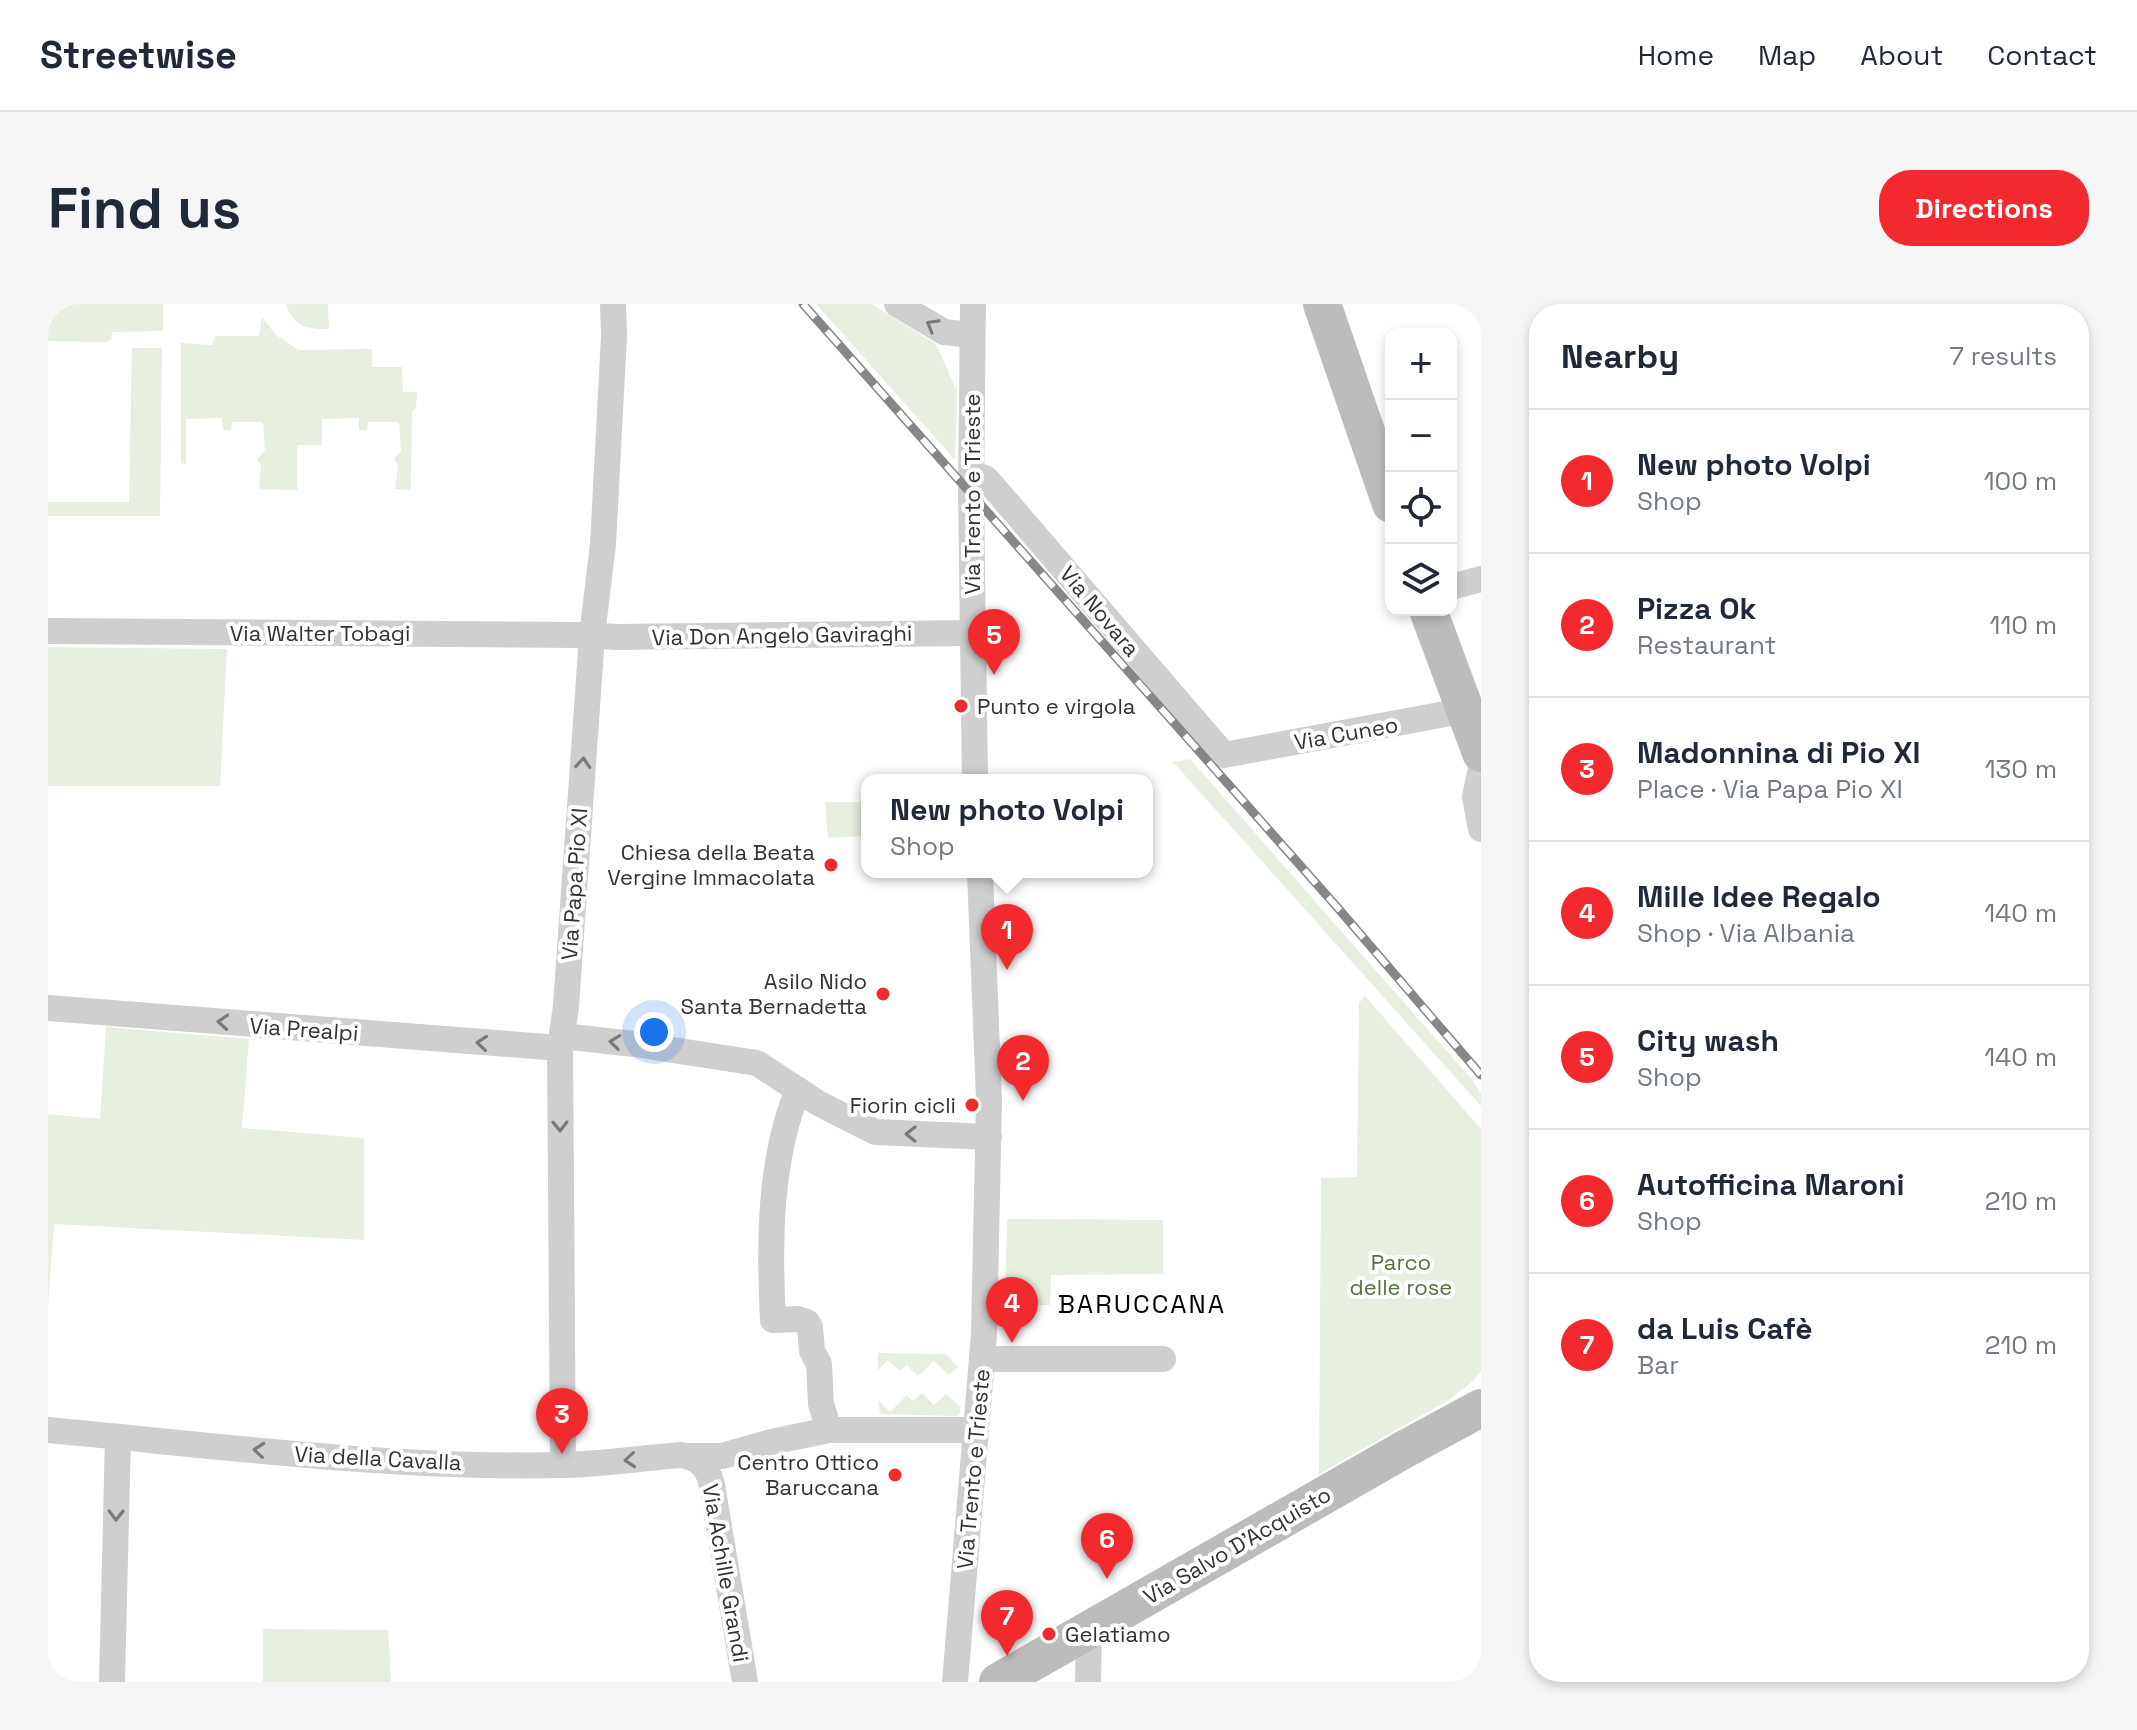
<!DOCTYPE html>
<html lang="en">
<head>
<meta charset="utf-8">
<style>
	body { margin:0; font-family:"Space Grotesk",sans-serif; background:#f6f6f7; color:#1f2937 }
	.controls { position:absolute; right:24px; top:24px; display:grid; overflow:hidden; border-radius:16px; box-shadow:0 4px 12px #0003 }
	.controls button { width:72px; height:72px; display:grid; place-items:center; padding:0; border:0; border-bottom:2px solid #e0e1e3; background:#fff; color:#1f2937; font:40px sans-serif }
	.you { position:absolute; left:606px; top:728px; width:28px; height:28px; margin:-20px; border:6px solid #fff; border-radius:50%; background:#1a73e8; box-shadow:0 0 0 12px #1a73e833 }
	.badge { display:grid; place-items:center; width:52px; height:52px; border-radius:50%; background:#f32a2d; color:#fff; font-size:26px; font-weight:700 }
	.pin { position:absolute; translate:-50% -66px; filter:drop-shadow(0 2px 4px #0008) }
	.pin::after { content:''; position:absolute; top:42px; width:28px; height:24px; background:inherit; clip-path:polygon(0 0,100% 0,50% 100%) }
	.popup { position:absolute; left:813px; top:470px; width:292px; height:104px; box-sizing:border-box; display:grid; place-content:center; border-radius:16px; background:#fff; filter:drop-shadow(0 2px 6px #0005); font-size:26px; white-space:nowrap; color:#747a83 }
	.popup b { font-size:30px; color:#1f2937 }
	.popup::after { content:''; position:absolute; left:50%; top:100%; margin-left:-16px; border:16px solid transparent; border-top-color:#fff }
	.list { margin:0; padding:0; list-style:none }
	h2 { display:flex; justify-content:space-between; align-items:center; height:104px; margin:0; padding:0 32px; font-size:34px }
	h2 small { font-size:26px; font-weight:400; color:#747a83 }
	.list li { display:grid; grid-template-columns:52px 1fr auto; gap:24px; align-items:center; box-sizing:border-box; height:144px; padding:0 32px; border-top:2px solid #e0e1e3 }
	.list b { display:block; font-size:30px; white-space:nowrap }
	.list p { margin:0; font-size:26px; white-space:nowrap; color:#747a83 }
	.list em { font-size:26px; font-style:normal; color:#747a83 }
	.icon { flex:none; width:44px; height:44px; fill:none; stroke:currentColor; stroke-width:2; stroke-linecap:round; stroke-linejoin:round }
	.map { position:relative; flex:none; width:1433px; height:1378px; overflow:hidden; border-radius:32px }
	header { display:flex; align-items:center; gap:48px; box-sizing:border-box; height:112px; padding:0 40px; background:#fff; border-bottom:2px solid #e0e1e3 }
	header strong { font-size:38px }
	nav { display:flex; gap:44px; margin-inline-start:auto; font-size:28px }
	.intro { display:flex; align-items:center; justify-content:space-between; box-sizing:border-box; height:192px; padding:0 48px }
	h1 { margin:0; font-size:56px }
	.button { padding:20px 36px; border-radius:32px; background:#f32a2d; color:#fff; font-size:28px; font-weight:700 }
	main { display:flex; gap:48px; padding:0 48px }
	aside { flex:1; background:#fff; border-radius:32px; box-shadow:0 4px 12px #0003 }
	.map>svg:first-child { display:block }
	.green { fill:#e7efe0 }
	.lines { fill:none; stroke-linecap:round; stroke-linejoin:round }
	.street { stroke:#cfcfcf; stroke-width:26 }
	.secondary { stroke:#bcbcbc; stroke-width:38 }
	.rail-casing { stroke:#878787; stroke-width:9 }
	.rail { stroke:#fff; stroke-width:6; stroke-dasharray:18; stroke-linecap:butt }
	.oneway { stroke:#797979 }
	.poi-dot { fill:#f32a2d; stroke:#fff; stroke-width:3 }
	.labels { text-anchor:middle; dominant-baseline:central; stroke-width:8; stroke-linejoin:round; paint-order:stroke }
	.street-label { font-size:22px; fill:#323232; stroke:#fff }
	.poi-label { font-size:22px; fill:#323232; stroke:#fff; text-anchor:end }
	.park-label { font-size:22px; fill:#51733b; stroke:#fff }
	.quarter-label { font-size:26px; letter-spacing:2px; fill:#000; stroke:#fff }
</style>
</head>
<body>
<header>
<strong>Streetwise</strong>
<nav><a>Home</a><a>Map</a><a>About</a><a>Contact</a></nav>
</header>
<div class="intro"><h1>Find us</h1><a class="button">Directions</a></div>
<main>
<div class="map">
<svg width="1433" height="1378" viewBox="0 0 1433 1378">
	<rect width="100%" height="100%" fill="#fff"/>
	<g class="green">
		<path d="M 0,0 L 115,0 L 115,27 L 64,28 L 63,35 L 59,38 L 0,37 Z"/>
		<path d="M 238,0 L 280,0 L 281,25 C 259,25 245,23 238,0 Z"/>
		<path d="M 768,0 L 823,0 L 888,40 L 909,87 L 907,156 Z"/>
		<path d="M 214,13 L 228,31 L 251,46 L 324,45 L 324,63 L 354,63 L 355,88 L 369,88 L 368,103 L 364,108 L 363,184 L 361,186 L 347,185 L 350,161 L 346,155 L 353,147 L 351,118 L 320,118 L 319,126 L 311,126 L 311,114 L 274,115 L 274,141 L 249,141 L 249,186 L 211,185 L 213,161 L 209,155 L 217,146 L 215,118 L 184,118 L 183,126 L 175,126 L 174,114 L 138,115 L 138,160 L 133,159 L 133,39 L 164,41 L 167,32 L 211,32 Z"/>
		<path d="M 84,44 L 114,44 L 112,212 L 0,212 L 0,198 L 81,198 Z"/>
		<path d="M 0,343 L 179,345 L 172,482 L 0,482 Z"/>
		<path d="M 1142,455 L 1425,777 L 1433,790 L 1433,802 L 1125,458 Z"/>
		<path d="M 777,498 L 819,498 L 819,532 L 780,534 Z"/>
		<path d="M 1317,692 L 1433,825 L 1433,1067 L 1423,1079 L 1399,1097 L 1271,1170 L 1273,874 L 1309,873 L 1311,699 Z"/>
		<path d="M 58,723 L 201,735 L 194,824 L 316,834 L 316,936 L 6,920 L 0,1003 L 0,810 L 52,815 Z"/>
		<path d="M 959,915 L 1115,916 L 1115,970 L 1003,971 L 1002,1001 L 957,1002 Z"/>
		<path d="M 830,1049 L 898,1050 L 910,1063 L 901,1071 L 886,1057 L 870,1072 L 859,1061 L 852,1067 L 840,1056 L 830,1066 Z"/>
		<path d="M 874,1089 L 886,1101 L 898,1090 L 912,1103 L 912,1109 L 908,1112 L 832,1110 L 830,1096 L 842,1108 L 859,1091 L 865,1097 Z"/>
		<path d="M 215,1325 L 340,1326 L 343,1378 L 215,1378 Z"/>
	</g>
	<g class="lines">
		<g class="street">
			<path d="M 849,0 L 896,28 L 923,31"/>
			<path d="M 925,0 L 923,190 L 927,476"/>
			<path d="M 923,170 L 937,174 L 942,179 L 1176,451 L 1419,406"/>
			<path d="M 1403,283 L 1433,275"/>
			<path d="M 0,327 L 533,331 L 569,333 L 925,329"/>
			<path d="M 1433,464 L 1427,493 L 1433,525"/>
			<path d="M 0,704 L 512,744"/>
			<path d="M 514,732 L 586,740 L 709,759 L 770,799 L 827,828 L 941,833"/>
			<path d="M 750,786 C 721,856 721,942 725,1016 L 750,1015 L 759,1018 L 762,1023 L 764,1047 L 771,1060 L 773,1100 L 781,1126 L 927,1126"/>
			<path d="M 934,1055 L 1115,1055"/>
			<path d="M 0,1126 C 172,1142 344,1165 517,1161 C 556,1160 594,1154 633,1151 C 651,1154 660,1163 664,1181 L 697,1378"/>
			<path d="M 639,1152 L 674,1152 L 723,1138 L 781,1126"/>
			<path d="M 515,1161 L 512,744 L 518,702 L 544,332 L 555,240 L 566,32 L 565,0"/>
			<path d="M 64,1378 L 70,1133"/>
			<path d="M 907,1378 L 936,1030 L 941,796 L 932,568"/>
			<path d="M 1040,1378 L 1041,1325"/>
		</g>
		<g class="secondary">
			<path d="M 1274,0 L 1343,200"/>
			<path d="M 1380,306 L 1433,449"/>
			<path d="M 950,1378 L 1357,1145 L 1433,1104"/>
		</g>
		<g class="rail-casing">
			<path id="rail" d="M 755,0 L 1289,603 L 1433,771"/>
		</g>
		<use href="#rail" class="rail"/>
	</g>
	<defs><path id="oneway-chevron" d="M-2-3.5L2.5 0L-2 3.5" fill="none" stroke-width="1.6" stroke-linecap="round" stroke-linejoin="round" transform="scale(2)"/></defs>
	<g class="oneway">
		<use href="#oneway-chevron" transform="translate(884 21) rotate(-150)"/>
		<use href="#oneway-chevron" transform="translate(535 459) rotate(-86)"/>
		<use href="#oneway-chevron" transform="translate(175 718) rotate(-176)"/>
		<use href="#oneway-chevron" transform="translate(567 738) rotate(-173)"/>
		<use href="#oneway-chevron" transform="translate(434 739) rotate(-175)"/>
		<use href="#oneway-chevron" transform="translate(512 822) rotate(89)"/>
		<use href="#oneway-chevron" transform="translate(863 830) rotate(-179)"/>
		<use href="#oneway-chevron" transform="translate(211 1146) rotate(-175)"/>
		<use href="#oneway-chevron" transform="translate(582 1156) rotate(175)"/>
		<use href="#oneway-chevron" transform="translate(68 1211) rotate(91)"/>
	</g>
	<g class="poi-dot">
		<circle cx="913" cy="402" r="8"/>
		<circle cx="783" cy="561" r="8"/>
		<circle cx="835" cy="690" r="8"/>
		<circle cx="924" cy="801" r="8"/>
		<circle cx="847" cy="1171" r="8"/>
		<circle cx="1001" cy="1330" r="8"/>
	</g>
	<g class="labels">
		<g class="street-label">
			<text transform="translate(924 190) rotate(-90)">Via Trento e Trieste</text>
			<text transform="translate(1052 307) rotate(50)">Via Novara</text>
			<text x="272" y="329">Via Walter Tobagi</text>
			<text transform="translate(734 331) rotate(-1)">Via Don Angelo Gaviraghi</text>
			<text transform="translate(1298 429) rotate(-10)">Via Cuneo</text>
			<text transform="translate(526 580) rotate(-86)">Via Papa Pio XI</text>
			<text transform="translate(256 725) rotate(4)">Via Prealpi</text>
			<text transform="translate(330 1154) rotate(3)">Via della Cavalla</text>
			<text transform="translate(925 1165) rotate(-85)">Via Trento e Trieste</text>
			<text transform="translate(1189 1241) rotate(-30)">Via Salvo D'Acquisto</text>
			<text transform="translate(678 1269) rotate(80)">Via Achille Grandi</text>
		</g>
		<g class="poi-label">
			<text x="929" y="402" text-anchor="start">Punto e virgola</text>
			<text x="767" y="548">Chiesa della Beata<tspan x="767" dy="25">Vergine Immacolata</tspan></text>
			<text x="819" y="677">Asilo Nido<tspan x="819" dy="25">Santa Bernadetta</tspan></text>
			<text x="908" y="801">Fiorin cicli</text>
			<text x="831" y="1158">Centro Ottico<tspan x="831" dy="25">Baruccana</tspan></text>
			<text x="1017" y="1330" text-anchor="start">Gelatiamo</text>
		</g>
		<g class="park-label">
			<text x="1353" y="958">Parco<tspan x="1353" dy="25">delle rose</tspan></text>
		</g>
		<g class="quarter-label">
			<text x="1094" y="1000">BARUCCANA</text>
		</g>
	</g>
</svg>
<div class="controls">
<button>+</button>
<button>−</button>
<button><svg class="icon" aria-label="locate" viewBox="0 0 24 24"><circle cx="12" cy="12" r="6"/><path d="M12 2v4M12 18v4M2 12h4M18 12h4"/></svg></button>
<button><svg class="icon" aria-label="layers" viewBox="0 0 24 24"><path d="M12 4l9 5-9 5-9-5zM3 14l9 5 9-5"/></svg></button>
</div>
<div class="you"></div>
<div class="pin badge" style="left:959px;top:666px">1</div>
<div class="popup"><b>New photo Volpi</b>Shop</div>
<div class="pin badge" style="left:975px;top:797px">2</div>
<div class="pin badge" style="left:514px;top:1150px">3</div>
<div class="pin badge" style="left:964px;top:1039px">4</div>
<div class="pin badge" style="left:946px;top:371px">5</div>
<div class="pin badge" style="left:1059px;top:1275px">6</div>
<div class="pin badge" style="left:959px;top:1352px">7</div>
</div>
<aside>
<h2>Nearby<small>7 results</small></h2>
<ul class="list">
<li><span class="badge">1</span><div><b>New photo Volpi</b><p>Shop</p></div><em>100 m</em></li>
<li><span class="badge">2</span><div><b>Pizza Ok</b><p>Restaurant</p></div><em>110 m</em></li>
<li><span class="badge">3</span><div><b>Madonnina di Pio XI</b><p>Place · Via Papa Pio XI</p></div><em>130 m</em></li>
<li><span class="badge">4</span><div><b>Mille Idee Regalo</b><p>Shop · Via Albania</p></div><em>140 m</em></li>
<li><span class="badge">5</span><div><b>City wash</b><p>Shop</p></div><em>140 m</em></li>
<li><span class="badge">6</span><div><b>Autofficina Maroni</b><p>Shop</p></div><em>210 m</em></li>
<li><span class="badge">7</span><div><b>da Luis Cafè</b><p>Bar</p></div><em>210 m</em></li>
</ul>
</aside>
</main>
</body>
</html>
